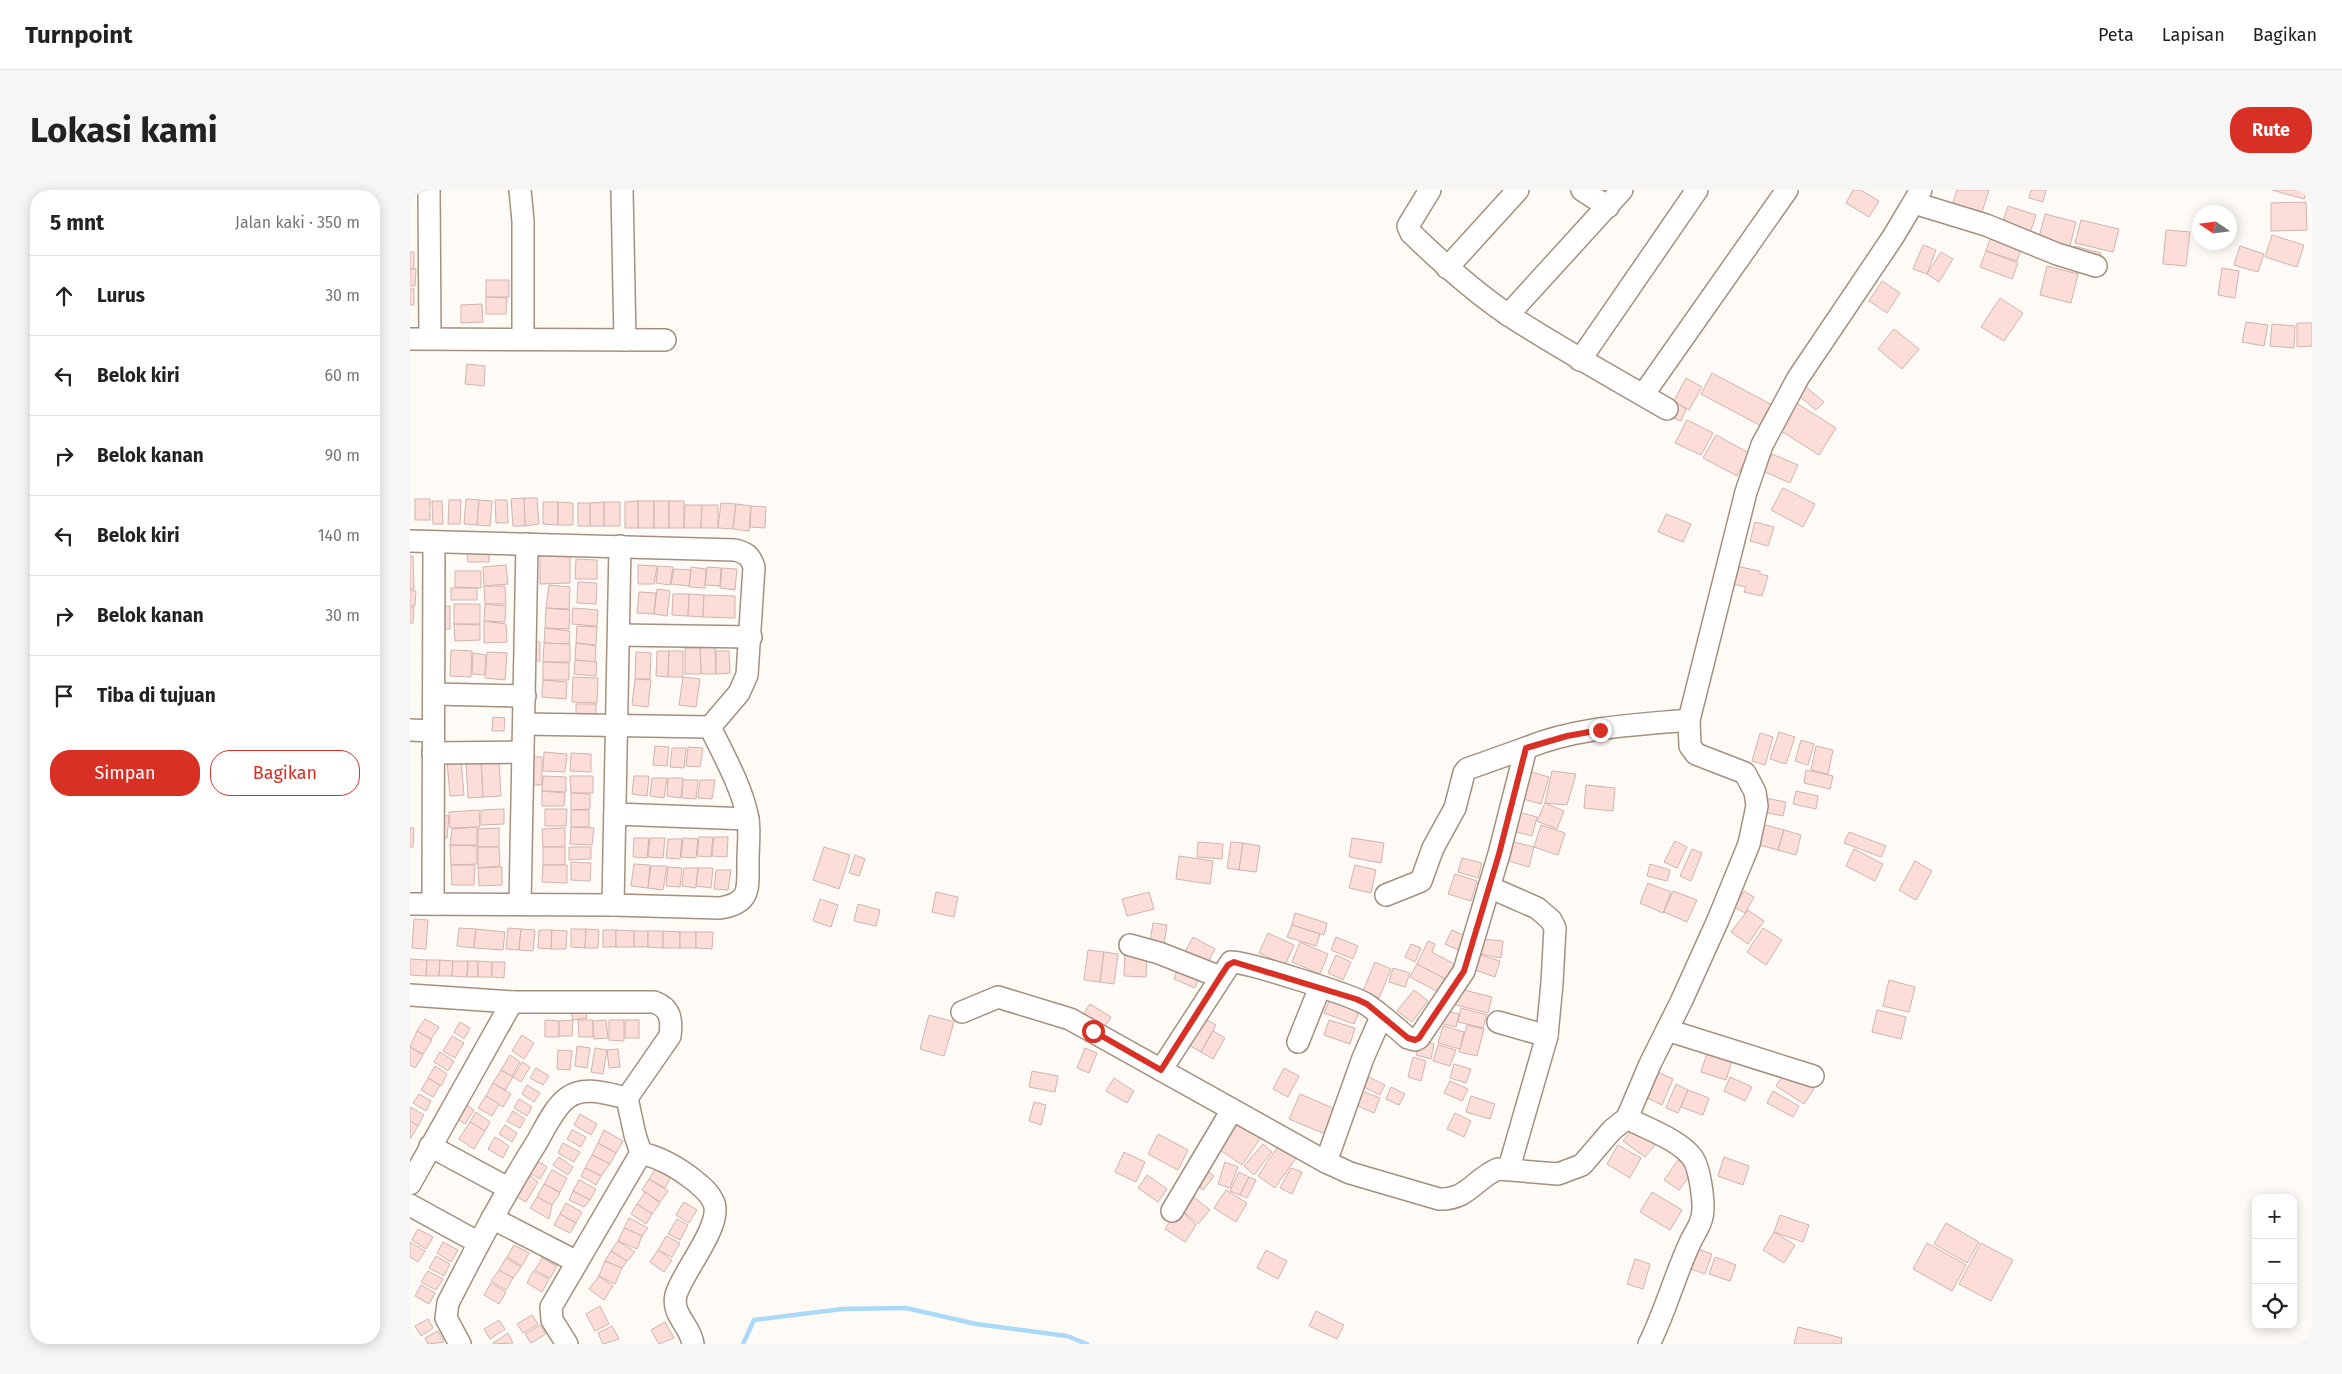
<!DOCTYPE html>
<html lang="id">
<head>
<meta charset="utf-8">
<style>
	body { margin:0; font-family:"Fira Sans",sans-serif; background:#f6f6f6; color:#222 }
	.controls { position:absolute; right:15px; bottom:15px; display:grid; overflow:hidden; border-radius:10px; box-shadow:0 2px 12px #0003 }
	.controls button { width:45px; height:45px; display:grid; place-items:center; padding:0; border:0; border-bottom:1px solid #e0e0e0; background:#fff; color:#222; font:25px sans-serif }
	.compass { position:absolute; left:1782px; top:15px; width:45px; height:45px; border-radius:50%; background:#fff; box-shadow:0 2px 12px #0003; rotate:283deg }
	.stop { position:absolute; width:15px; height:15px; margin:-11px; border:4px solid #d93025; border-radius:50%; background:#fff }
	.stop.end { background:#d93025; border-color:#fff; box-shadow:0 1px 5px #0008 }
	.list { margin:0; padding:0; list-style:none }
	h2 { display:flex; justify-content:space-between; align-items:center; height:65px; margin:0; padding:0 20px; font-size:21px }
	h2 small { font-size:16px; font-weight:400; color:#767676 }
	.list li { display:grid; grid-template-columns:32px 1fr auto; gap:15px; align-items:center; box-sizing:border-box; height:80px; padding:0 20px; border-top:1px solid #e0e0e0 }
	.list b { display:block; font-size:19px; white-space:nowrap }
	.list em { font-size:16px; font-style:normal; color:#767676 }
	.actions { display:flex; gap:10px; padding:15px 20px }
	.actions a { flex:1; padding:11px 0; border:1px solid #d93025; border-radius:20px; text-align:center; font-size:18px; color:#d93025 }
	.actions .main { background:#d93025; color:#fff }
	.icon { flex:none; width:28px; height:28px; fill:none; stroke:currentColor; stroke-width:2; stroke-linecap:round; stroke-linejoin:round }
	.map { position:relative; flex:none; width:1902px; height:1154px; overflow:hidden; border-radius:20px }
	header { display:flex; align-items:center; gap:30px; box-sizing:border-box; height:70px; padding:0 25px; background:#fff; border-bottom:1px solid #e0e0e0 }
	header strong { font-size:24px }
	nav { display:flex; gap:28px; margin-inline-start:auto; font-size:18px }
	.intro { display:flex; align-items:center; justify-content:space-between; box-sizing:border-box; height:120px; padding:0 30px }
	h1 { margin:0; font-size:35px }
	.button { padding:12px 22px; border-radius:20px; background:#d93025; color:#fff; font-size:18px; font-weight:700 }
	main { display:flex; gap:30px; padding:0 30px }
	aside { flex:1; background:#fff; border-radius:20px; box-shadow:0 2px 12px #0003 }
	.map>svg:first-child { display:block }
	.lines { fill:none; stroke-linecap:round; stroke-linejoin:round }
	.stream { stroke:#abd9f8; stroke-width:4.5 }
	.building { fill:#fcddd8; stroke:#d1b3af }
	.minor-casing { stroke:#a4907e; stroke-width:24 }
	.minor { stroke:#fff; stroke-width:21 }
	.route { stroke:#d93025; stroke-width:6 }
</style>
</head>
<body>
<header>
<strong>Turnpoint</strong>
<nav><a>Peta</a><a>Lapisan</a><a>Bagikan</a></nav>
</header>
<div class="intro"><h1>Lokasi kami</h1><a class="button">Rute</a></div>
<main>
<aside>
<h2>5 mnt<small>Jalan kaki · 350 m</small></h2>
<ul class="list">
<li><svg class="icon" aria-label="ahead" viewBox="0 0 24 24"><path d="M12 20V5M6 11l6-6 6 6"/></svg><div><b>Lurus</b></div><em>30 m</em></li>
<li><svg class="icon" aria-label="left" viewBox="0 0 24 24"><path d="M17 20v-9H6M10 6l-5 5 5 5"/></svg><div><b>Belok kiri</b></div><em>60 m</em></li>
<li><svg class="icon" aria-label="right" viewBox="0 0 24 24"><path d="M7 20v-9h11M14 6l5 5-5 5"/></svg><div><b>Belok kanan</b></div><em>90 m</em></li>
<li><svg class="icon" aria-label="left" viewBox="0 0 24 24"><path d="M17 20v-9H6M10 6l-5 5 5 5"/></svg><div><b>Belok kiri</b></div><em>140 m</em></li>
<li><svg class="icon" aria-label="right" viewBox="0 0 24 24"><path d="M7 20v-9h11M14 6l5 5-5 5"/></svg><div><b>Belok kanan</b></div><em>30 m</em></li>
<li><svg class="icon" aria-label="arrive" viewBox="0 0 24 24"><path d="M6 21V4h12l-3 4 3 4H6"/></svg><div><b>Tiba di tujuan</b></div></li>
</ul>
<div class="actions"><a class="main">Simpan</a><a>Bagikan</a></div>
</aside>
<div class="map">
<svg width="1902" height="1154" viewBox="0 0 1902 1154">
	<rect width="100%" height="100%" fill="#fefaf6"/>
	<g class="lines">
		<path class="stream" d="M 333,1154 L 344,1130 L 432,1119 L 496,1118 L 566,1134 L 657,1146 L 677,1154"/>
	</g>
	<g class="building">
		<path d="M 1443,0 L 1451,0 L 1469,11 L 1459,27 L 1436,13 Z"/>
		<path d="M 1547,0 L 1579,0 L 1571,25 L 1542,16 Z"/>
		<path d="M 1621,0 L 1636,0 L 1633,12 L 1619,8 Z"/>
		<path d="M 1862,0 L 1897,0 L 1894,9 Z"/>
		<path d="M 1896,12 L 1897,40 L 1861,41 L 1861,13 Z"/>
		<path d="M 1598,16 L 1626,25 L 1620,43 L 1592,34 Z"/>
		<path d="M 1635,24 L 1666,32 L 1660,56 L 1629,48 Z"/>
		<path d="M 1671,30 L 1709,39 L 1703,62 L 1665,53 Z"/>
		<path d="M 1756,40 L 1780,42 L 1776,76 L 1753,74 Z"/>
		<path d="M 1862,45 L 1894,55 L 1887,77 L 1855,67 Z"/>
		<path d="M 1581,46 L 1612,56 L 1607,71 L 1576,61 Z"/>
		<path d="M 1513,55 L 1526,60 L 1517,84 L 1503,79 Z"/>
		<path d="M 1664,56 L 1691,63 L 1689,73 L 1661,67 Z"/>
		<path d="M 1830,56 L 1854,64 L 1848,82 L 1824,75 Z"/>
		<path d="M 1576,61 L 1608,73 L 1602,89 L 1570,77 Z"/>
		<rect x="0" y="62" width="4" height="17"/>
		<path d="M 1531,62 L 1543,69 L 1529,92 L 1517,84 Z"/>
		<path d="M 1637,76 L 1668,84 L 1661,113 L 1630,105 Z"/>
		<path d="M 1812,78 L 1829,81 L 1825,108 L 1808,105 Z"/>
		<path d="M 0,79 L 6,79 L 5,96 L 0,96 Z"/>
		<rect x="76" y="90" width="23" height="17"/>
		<path d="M 1472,91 L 1490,103 L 1477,123 L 1459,111 Z"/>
		<rect x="0" y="99" width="4" height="16"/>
		<path d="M 76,107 L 97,108 L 96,124 L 76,124 Z"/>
		<path d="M 1590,108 L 1613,123 L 1594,151 L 1571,137 Z"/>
		<path d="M 72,114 L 73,132 L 51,133 L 51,115 Z"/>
		<path d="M 1836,132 L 1858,135 L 1854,156 L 1832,152 Z"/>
		<path d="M 1887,133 L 1902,133 L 1902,156 L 1887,157 Z"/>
		<path d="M 1862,134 L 1885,136 L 1884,158 L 1860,156 Z"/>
		<path d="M 1484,139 L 1509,159 L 1492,179 L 1468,159 Z"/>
		<path d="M 57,174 L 75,176 L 74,196 L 55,194 Z"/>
		<path d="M 1302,183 L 1366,217 L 1355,238 L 1291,204 Z"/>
		<path d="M 1276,188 L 1292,197 L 1279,220 L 1264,211 Z"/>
		<path d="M 1396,197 L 1414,212 L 1406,220 L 1389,206 Z"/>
		<path d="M 1264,211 L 1276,219 L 1271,231 L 1258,226 Z"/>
		<path d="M 1385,212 L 1426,238 L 1409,265 L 1368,239 Z"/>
		<path d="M 1277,230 L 1303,243 L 1291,265 L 1265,253 Z"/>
		<path d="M 1306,245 L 1339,263 L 1327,286 L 1293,268 Z"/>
		<path d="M 1362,264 L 1388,275 L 1380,293 L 1353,281 Z"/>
		<path d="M 1373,298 L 1405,314 L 1393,337 L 1361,320 Z"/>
		<path d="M 114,308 L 127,308 L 129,334 L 115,336 Z"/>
		<path d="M 114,308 L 115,336 L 103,336 L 101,309 Z"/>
		<rect x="5" y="309" width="15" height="21"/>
		<path d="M 56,309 L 69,310 L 67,335 L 54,334 Z"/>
		<path d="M 39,310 L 51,310 L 50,334 L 38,334 Z"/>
		<path d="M 69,310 L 82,311 L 80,336 L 67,335 Z"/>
		<path d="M 85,310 L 97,310 L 98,333 L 86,333 Z"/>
		<path d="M 22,311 L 32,311 L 33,334 L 23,334 Z"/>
		<rect x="228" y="311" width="16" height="27"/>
		<path d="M 228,311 L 228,338 L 215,338 L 215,312 Z"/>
		<rect x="244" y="311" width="15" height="27"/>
		<rect x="259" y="311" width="15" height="27"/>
		<path d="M 133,312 L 148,312 L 148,335 L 133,334 Z"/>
		<path d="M 148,312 L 163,313 L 163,335 L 148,335 Z"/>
		<rect x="194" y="312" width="16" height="24"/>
		<path d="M 194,312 L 194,336 L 180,336 L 180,313 Z"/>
		<rect x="168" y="313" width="12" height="23"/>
		<path d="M 311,313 L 326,314 L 323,339 L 308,338 Z"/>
		<path d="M 326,314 L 341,316 L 339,341 L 323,339 Z"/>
		<path d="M 275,315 L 292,315 L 291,338 L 274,338 Z"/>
		<path d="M 292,315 L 308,315 L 308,338 L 291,338 Z"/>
		<path d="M 341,316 L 356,317 L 355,338 L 340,337 Z"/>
		<path d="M 1256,324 L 1281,334 L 1273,352 L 1248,342 Z"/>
		<path d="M 1345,332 L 1364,337 L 1358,356 L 1340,351 Z"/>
		<path d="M 57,360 L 79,360 L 79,372 L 58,372 Z"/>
		<path d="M 0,366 L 3,366 L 4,399 L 0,399 Z"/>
		<path d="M 130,366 L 160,366 L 160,393 L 130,394 Z"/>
		<path d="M 166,369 L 187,370 L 187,389 L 165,389 Z"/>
		<path d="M 96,375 L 98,394 L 74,396 L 73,377 Z"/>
		<path d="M 228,375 L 247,376 L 244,394 L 228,394 Z"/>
		<path d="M 248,376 L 263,377 L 260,395 L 246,393 Z"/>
		<path d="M 1326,376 L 1350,381 L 1350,384 L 1358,386 L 1352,406 L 1334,402 L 1336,397 L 1323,394 Z"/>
		<path d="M 281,377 L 296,379 L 295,398 L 279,397 Z"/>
		<path d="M 297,377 L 311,378 L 310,396 L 295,395 Z"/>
		<path d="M 312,378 L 327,379 L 325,400 L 310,398 Z"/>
		<path d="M 264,379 L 281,380 L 279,396 L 261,394 Z"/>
		<path d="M 45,381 L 71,381 L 71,398 L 45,397 Z"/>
		<path d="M 168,392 L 187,393 L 186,414 L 167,413 Z"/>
		<path d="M 139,395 L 160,397 L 159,419 L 136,418 Z"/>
		<path d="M 74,396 L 95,396 L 96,414 L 75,414 Z"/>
		<rect x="41" y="398" width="26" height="12"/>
		<path d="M 247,399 L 260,401 L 257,426 L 244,424 Z"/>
		<path d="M 0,400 L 6,401 L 5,416 L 0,416 Z"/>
		<path d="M 229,402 L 246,403 L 244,424 L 227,423 Z"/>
		<path d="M 263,404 L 279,404 L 278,426 L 262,425 Z"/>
		<path d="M 279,404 L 294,405 L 293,427 L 278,426 Z"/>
		<path d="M 294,405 L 325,406 L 325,428 L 293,427 Z"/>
		<rect x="44" y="414" width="26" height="20"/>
		<path d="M 75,414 L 96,416 L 95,432 L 74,431 Z"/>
		<rect x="28" y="416" width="12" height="23"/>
		<path d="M 0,417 L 4,417 L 3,433 L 0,433 Z"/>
		<path d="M 136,418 L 160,420 L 159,439 L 135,438 Z"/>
		<path d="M 163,418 L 188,420 L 187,436 L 162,434 Z"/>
		<path d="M 74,431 L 96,434 L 97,452 L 74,453 Z"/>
		<path d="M 44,434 L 70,435 L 70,450 L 45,451 Z"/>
		<path d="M 167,436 L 187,437 L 186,455 L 166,453 Z"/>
		<path d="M 135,438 L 160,441 L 159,454 L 134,453 Z"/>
		<rect x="119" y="452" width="11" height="19"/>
		<path d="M 134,453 L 160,454 L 160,472 L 133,472 Z"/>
		<path d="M 166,453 L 186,456 L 185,472 L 165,470 Z"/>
		<path d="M 305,457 L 306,484 L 291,484 L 290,458 Z"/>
		<path d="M 275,458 L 290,458 L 291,484 L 275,484 Z"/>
		<path d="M 41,460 L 62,461 L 61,487 L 40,486 Z"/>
		<path d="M 247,461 L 259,461 L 258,487 L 246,486 Z"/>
		<path d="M 259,461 L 273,461 L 273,487 L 258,487 Z"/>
		<path d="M 306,461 L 319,461 L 320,483 L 306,484 Z"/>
		<path d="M 77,462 L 97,463 L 95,490 L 75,488 Z"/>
		<path d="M 226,462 L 241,463 L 240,489 L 225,489 Z"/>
		<path d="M 63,463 L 76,465 L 75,485 L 62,484 Z"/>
		<path d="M 165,470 L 187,472 L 186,486 L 164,484 Z"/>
		<path d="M 133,472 L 159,473 L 159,490 L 133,490 Z"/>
		<path d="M 163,487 L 188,488 L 187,513 L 162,512 Z"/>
		<path d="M 273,487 L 290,489 L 286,517 L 269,515 Z"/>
		<path d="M 225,489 L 241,490 L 238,517 L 222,515 Z"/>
		<path d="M 133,490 L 157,492 L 156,509 L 132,507 Z"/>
		<rect x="166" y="514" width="20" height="10"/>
		<path d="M 83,527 L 95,528 L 94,541 L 82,541 Z"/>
		<path d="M 1369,542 L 1385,547 L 1376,574 L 1360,569 Z"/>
		<path d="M 1350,543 L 1363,547 L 1355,575 L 1342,571 Z"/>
		<path d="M 1391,550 L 1404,554 L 1398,575 L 1385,571 Z"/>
		<path d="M 245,556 L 259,557 L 257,576 L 243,575 Z"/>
		<path d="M 1406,556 L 1423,560 L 1418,584 L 1401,580 Z"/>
		<path d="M 278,557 L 293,558 L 290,577 L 276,576 Z"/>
		<path d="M 262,558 L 276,558 L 274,578 L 260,577 Z"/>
		<path d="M 134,562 L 157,564 L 155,582 L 133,581 Z"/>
		<path d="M 161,563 L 181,564 L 181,582 L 160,581 Z"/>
		<rect x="120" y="567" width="12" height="28"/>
		<path d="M 51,570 L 54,605 L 40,606 L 37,571 Z"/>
		<path d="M 89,570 L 91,606 L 73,607 L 71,571 Z"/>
		<path d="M 71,571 L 73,607 L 58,608 L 56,572 Z"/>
		<path d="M 1114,580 L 1139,587 L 1131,614 L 1106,607 Z"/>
		<path d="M 1396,580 L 1423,586 L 1420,599 L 1394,593 Z"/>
		<path d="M 1142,581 L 1166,584 L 1157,615 L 1135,613 Z"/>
		<path d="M 133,586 L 156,587 L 156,602 L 132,601 Z"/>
		<path d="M 160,586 L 183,586 L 183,603 L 161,603 Z"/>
		<path d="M 224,586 L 239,586 L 237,606 L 222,604 Z"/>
		<path d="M 242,588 L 257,588 L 254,608 L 240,606 Z"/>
		<path d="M 258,588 L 273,588 L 271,608 L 257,606 Z"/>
		<path d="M 273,590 L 288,590 L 286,609 L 272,608 Z"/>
		<path d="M 290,590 L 305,590 L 302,609 L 288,608 Z"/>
		<path d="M 1176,595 L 1205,598 L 1203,621 L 1174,618 Z"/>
		<path d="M 132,601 L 155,603 L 154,616 L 132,616 Z"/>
		<path d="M 1386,601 L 1408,606 L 1406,619 L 1383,614 Z"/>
		<path d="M 161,603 L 180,604 L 180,619 L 161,620 Z"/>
		<path d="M 1355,608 L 1376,612 L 1373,626 L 1353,622 Z"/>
		<path d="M 1135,613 L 1154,621 L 1147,639 L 1127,631 Z"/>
		<path d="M 94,619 L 94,634 L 71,635 L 71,620 Z"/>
		<path d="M 135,619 L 157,619 L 156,636 L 135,636 Z"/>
		<path d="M 69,620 L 70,637 L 40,638 L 39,622 Z"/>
		<rect x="161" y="620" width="18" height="17"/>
		<path d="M 1104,621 L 1127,627 L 1122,646 L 1099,640 Z"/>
		<path d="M 26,625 L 39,626 L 37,648 L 24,647 Z"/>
		<path d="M 1352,634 L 1374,640 L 1368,660 L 1346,654 Z"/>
		<path d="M 1131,635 L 1155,643 L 1148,665 L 1124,657 Z"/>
		<path d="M 67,637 L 67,655 L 40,655 L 42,639 Z"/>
		<path d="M 161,637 L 184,638 L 182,655 L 160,654 Z"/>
		<path d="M 0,638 L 4,638 L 3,657 L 0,657 Z"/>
		<path d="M 89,638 L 89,657 L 68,657 L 68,639 Z"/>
		<path d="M 155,638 L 155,657 L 133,657 L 132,639 Z"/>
		<path d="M 1374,640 L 1391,645 L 1386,665 L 1368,660 Z"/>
		<path d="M 1439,642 L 1476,656 L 1471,667 L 1434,653 Z"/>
		<path d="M 289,647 L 303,647 L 301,667 L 287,666 Z"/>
		<path d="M 304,647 L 318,647 L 317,667 L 302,666 Z"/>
		<path d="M 224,648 L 239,648 L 237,668 L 223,667 Z"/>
		<path d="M 240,648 L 255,648 L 253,668 L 238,667 Z"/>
		<path d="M 273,648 L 288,649 L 286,668 L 271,667 Z"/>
		<path d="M 942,648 L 974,653 L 971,673 L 939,667 Z"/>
		<path d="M 258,649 L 272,649 L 270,669 L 256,668 Z"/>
		<path d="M 1265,651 L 1277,657 L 1267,678 L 1254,672 Z"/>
		<path d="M 788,652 L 813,654 L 812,669 L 787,667 Z"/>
		<path d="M 821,652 L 833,653 L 829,680 L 817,678 Z"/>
		<path d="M 1104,652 L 1124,657 L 1119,677 L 1099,671 Z"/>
		<path d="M 833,653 L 850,656 L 846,682 L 829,680 Z"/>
		<path d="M 40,655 L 67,656 L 67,674 L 41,675 Z"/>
		<path d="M 68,657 L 89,657 L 90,676 L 68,678 Z"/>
		<rect x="133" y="657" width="22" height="18"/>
		<path d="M 159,657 L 181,657 L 181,669 L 159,670 Z"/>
		<path d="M 414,657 L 440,665 L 429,699 L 403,690 Z"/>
		<path d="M 1282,659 L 1292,663 L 1281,691 L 1270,686 Z"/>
		<path d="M 1444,659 L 1473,674 L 1465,691 L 1436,676 Z"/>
		<path d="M 445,665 L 455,669 L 449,686 L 439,683 Z"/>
		<path d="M 769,666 L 803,671 L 800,694 L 766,689 Z"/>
		<path d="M 1052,668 L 1072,673 L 1068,688 L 1048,682 Z"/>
		<path d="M 1505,671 L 1522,681 L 1506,710 L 1489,700 Z"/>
		<path d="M 161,672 L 181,673 L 180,691 L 161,690 Z"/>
		<path d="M 224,674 L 240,675 L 238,698 L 221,696 Z"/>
		<path d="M 1240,674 L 1260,680 L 1257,691 L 1237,686 Z"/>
		<path d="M 41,675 L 65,675 L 64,695 L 42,695 Z"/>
		<path d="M 133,675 L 157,675 L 157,693 L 132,692 Z"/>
		<path d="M 945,675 L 966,680 L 961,703 L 939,698 Z"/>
		<path d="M 241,676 L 257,676 L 253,700 L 238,698 Z"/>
		<path d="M 92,677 L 92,695 L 69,696 L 68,678 Z"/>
		<path d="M 258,677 L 272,678 L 270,697 L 256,696 Z"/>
		<path d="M 274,678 L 288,678 L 286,698 L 272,696 Z"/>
		<path d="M 288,678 L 303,678 L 301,698 L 286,696 Z"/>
		<path d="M 306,680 L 321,680 L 318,700 L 304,699 Z"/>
		<path d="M 1045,684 L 1067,691 L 1061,711 L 1038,704 Z"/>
		<path d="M 1238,693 L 1261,702 L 1253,723 L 1230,713 Z"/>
		<path d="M 1263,701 L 1287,710 L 1277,732 L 1254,722 Z"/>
		<path d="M 1334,701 L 1344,707 L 1335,723 L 1324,717 Z"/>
		<path d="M 526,702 L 548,707 L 544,727 L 522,722 Z"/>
		<path d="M 739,702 L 744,719 L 717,726 L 712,709 Z"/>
		<path d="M 410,709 L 428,715 L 421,737 L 403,731 Z"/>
		<path d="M 448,714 L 470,720 L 466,736 L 444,731 Z"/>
		<path d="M 1338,720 L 1354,731 L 1338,754 L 1321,742 Z"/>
		<path d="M 885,723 L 917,733 L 914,745 L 882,735 Z"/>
		<path d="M 4,729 L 18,730 L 16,759 L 2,758 Z"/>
		<path d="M 743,733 L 757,735 L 754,754 L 740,752 Z"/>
		<path d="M 882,735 L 910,744 L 906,756 L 877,747 Z"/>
		<path d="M 49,738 L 66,739 L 64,758 L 47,756 Z"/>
		<path d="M 98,738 L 111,739 L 109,760 L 96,759 Z"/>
		<path d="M 1353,738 L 1372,750 L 1356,775 L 1337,762 Z"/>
		<path d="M 66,739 L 95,742 L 93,760 L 64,758 Z"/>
		<path d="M 111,739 L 125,740 L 123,761 L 109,760 Z"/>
		<path d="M 161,739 L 176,739 L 175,758 L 161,757 Z"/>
		<path d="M 176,739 L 189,740 L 188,758 L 175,758 Z"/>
		<path d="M 129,740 L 142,740 L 141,759 L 128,758 Z"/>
		<path d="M 142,740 L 157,741 L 156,759 L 141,759 Z"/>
		<rect x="193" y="740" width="13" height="17"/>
		<path d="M 206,740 L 224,741 L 224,757 L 206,757 Z"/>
		<path d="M 1042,740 L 1057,747 L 1051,761 L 1035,754 Z"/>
		<rect x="224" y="741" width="14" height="16"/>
		<path d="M 238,741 L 253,741 L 253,758 L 238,757 Z"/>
		<path d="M 253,741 L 270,742 L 270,758 L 253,758 Z"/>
		<rect x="270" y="742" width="16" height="16"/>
		<path d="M 286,742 L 303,742 L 302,759 L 286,758 Z"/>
		<path d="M 858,743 L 884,755 L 875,775 L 849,763 Z"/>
		<path d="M 783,747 L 805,759 L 797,774 L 775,762 Z"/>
		<path d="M 926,747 L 948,756 L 943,769 L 921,760 Z"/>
		<path d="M 1072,749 L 1093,751 L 1091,768 L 1070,764 Z"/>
		<path d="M 1018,751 L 1025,754 L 1022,762 L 1044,774 L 1037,790 L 1007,774 Z"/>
		<path d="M 890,752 L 918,764 L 910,784 L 882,772 Z"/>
		<path d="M 1001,754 L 1011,758 L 1005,772 L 995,767 Z"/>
		<path d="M 678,760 L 694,762 L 690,792 L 674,790 Z"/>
		<path d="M 715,761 L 737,762 L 736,787 L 714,786 Z"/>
		<path d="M 694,762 L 708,764 L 704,794 L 690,792 Z"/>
		<path d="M 1064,763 L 1090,771 L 1085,787 L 1059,778 Z"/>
		<path d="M 926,765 L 941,772 L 933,790 L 918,783 Z"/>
		<path d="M 0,769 L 17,770 L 16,786 L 0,785 Z"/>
		<path d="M 17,770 L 30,770 L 29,786 L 16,786 Z"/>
		<path d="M 30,770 L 43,771 L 42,786 L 29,786 Z"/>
		<path d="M 43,771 L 58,771 L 57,787 L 42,786 Z"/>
		<path d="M 58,771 L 68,771 L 68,787 L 57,787 Z"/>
		<path d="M 68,771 L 82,772 L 82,787 L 68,787 Z"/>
		<path d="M 82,772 L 95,772 L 94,788 L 82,787 Z"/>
		<path d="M 965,772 L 981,779 L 969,808 L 953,801 Z"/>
		<path d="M 1007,774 L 1037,790 L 1030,803 L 1000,787 Z"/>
		<path d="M 769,775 L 791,783 L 785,798 L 764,789 Z"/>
		<path d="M 983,778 L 1000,783 L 995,797 L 979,792 Z"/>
		<path d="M 1479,790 L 1505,797 L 1499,822 L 1473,816 Z"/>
		<path d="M 1046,798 L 1082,807 L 1078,823 L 1042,814 Z"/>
		<path d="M 1004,800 L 1018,811 L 1002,832 L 987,821 Z"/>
		<path d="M 921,806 L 951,817 L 944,834 L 914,823 Z"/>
		<path d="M 680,814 L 701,827 L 691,843 L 669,830 Z"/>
		<path d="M 175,817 L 177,828 L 163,830 L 160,819 Z"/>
		<path d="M 1051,818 L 1077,825 L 1073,838 L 1048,832 Z"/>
		<path d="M 1031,820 L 1049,824 L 1046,837 L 1028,833 Z"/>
		<path d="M 1467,820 L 1496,827 L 1491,849 L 1462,842 Z"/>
		<path d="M 519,825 L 544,832 L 534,866 L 510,859 Z"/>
		<path d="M 790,826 L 806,835 L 791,862 L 775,853 Z"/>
		<path d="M 15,829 L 29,837 L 21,849 L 7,841 Z"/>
		<path d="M 135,830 L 149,831 L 149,847 L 135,847 Z"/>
		<path d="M 163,830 L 162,846 L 149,846 L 149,831 Z"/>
		<path d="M 168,830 L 183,830 L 183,847 L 169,847 Z"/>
		<path d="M 196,830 L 198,848 L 184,849 L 183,831 Z"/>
		<path d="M 199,830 L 214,830 L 214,851 L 199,850 Z"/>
		<rect x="215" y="830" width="14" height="18"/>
		<path d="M 919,830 L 945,838 L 940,854 L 914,845 Z"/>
		<path d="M 50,832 L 60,838 L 54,849 L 44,842 Z"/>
		<path d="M 1057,835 L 1074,839 L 1067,866 L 1049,862 Z"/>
		<path d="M 1033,836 L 1054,842 L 1050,859 L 1028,853 Z"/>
		<path d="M 7,841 L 22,850 L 13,864 L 0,857 Z"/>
		<path d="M 803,841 L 815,848 L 803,869 L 791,862 Z"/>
		<path d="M 112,845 L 124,853 L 114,869 L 102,861 Z"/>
		<path d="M 42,846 L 54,853 L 45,868 L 33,861 Z"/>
		<path d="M 1010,850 L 1024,854 L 1021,869 L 1006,865 Z"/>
		<path d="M 1028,855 L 1046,860 L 1040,876 L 1023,871 Z"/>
		<path d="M 167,856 L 180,858 L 177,878 L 165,876 Z"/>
		<path d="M 0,857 L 13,865 L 5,878 L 0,875 Z"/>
		<path d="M 1299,857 L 1324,864 L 1316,890 L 1291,882 Z"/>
		<path d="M 185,858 L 197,860 L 193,884 L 181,882 Z"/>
		<path d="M 675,858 L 687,863 L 679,883 L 667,878 Z"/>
		<path d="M 208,859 L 210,877 L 199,878 L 197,860 Z"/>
		<path d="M 148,860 L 162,861 L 160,880 L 147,879 Z"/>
		<path d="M 30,862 L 44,871 L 38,881 L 24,872 Z"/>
		<path d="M 100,865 L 110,872 L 102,886 L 91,880 Z"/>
		<path d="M 1003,867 L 1016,871 L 1011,891 L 998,887 Z"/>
		<path d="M 112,872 L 120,877 L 111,892 L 103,887 Z"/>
		<path d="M 1044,874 L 1061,879 L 1056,893 L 1040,888 Z"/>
		<path d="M 25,876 L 37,884 L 31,896 L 18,888 Z"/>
		<path d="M 126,878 L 139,886 L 133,895 L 120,888 Z"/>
		<path d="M 874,878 L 889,886 L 878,907 L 863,899 Z"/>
		<path d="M 91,880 L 103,887 L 95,900 L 83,893 Z"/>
		<path d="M 1243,880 L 1263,889 L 1252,915 L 1231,905 Z"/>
		<path d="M 1376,880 L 1404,899 L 1394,914 L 1366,896 Z"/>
		<path d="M 622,881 L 648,886 L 645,902 L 619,897 Z"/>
		<path d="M 959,887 L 975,895 L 970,905 L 954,897 Z"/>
		<path d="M 1320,887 L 1342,897 L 1335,911 L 1314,901 Z"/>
		<path d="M 18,888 L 30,895 L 23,907 L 11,900 Z"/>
		<path d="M 704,888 L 724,901 L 717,913 L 696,901 Z"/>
		<path d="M 1040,891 L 1058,899 L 1052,911 L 1034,903 Z"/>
		<path d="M 83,893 L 101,904 L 93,917 L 76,906 Z"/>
		<path d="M 1266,894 L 1278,900 L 1268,923 L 1256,918 Z"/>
		<path d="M 117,895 L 130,903 L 124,912 L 112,904 Z"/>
		<path d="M 981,897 L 995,904 L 989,915 L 976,909 Z"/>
		<path d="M 944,898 L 970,908 L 964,923 L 939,912 Z"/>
		<path d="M 1278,900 L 1299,908 L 1293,925 L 1271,917 Z"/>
		<path d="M 1363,901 L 1389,916 L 1383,927 L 1357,913 Z"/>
		<path d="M 9,904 L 21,911 L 16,921 L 3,913 Z"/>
		<path d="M 890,904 L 925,919 L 915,944 L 879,929 Z"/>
		<path d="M 76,906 L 89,914 L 82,926 L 68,918 Z"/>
		<path d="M 1061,906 L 1085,914 L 1080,929 L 1056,922 Z"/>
		<path d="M 109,909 L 122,917 L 117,926 L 104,918 Z"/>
		<path d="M 52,912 L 64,920 L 55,934 L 43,926 Z"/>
		<path d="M 624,912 L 636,915 L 631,935 L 619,931 Z"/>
		<path d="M 0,917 L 14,925 L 8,936 L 0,931 Z"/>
		<path d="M 103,921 L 115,929 L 110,938 L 97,931 Z"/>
		<path d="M 66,922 L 80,932 L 75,941 L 60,932 Z"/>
		<path d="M 1045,923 L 1061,931 L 1054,947 L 1037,939 Z"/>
		<path d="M 170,924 L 187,934 L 181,945 L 164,935 Z"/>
		<path d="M 828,926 L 854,943 L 832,975 L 807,958 Z"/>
		<path d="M 0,931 L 8,936 L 0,949 Z"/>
		<path d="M 60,932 L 75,941 L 64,959 L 49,949 Z"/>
		<path d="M 95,935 L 107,943 L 102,952 L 89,944 Z"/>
		<path d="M 1223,938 L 1245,955 L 1235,967 L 1213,951 Z"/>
		<path d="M 162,940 L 176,947 L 171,957 L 157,949 Z"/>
		<path d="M 194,940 L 213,951 L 206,963 L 188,953 Z"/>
		<path d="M 748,944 L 778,960 L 768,980 L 738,964 Z"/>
		<path d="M 85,947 L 99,956 L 93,968 L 78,959 Z"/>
		<path d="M 873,949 L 891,961 L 865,998 L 848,986 Z"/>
		<path d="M 153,953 L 170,962 L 164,972 L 148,963 Z"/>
		<path d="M 188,953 L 206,963 L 200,974 L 182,965 Z"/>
		<path d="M 853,954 L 862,962 L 844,985 L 834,976 Z"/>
		<path d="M 1208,955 L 1231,968 L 1220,988 L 1197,974 Z"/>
		<path d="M 714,962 L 735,972 L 726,992 L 705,982 Z"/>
		<path d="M 182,965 L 200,974 L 191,986 L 175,978 Z"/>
		<path d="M 149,967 L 163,977 L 158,985 L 143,975 Z"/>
		<path d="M 1314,967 L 1339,976 L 1333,995 L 1308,986 Z"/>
		<path d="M 126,970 L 137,977 L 130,989 L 118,982 Z"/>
		<path d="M 1268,970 L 1283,981 L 1269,1000 L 1254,990 Z"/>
		<path d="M 815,972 L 828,977 L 820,998 L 808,994 Z"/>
		<path d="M 791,976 L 804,986 L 793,1000 L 780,990 Z"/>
		<path d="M 175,978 L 191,986 L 186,995 L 171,986 Z"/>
		<path d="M 246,978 L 261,986 L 255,998 L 239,989 Z"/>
		<path d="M 881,978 L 892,982 L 882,1004 L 870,998 Z"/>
		<path d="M 142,980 L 157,988 L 150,1002 L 134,994 Z"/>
		<path d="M 829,982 L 839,987 L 830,1005 L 820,1001 Z"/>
		<path d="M 737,985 L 757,999 L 748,1012 L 728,998 Z"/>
		<path d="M 120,986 L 128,992 L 116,1012 L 107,1007 Z"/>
		<path d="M 839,987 L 846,990 L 837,1008 L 830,1005 Z"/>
		<path d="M 239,989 L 258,1001 L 250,1012 L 232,1000 Z"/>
		<path d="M 169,990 L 186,999 L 180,1010 L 163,1001 Z"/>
		<path d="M 134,994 L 150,1003 L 142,1015 L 127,1007 Z"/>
		<path d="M 816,1000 L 837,1013 L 826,1032 L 804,1018 Z"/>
		<path d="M 163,1001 L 180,1010 L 174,1017 L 159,1010 Z"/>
		<path d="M 235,1002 L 250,1013 L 242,1024 L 227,1014 Z"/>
		<path d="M 1242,1002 L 1272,1020 L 1260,1040 L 1230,1022 Z"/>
		<path d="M 781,1005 L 800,1020 L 788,1034 L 769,1018 Z"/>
		<path d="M 127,1007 L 142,1015 L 139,1029 L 120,1018 Z"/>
		<path d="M 274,1012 L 287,1020 L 279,1033 L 266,1025 Z"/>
		<path d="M 156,1013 L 172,1022 L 166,1033 L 150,1024 Z"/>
		<path d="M 227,1014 L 242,1024 L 236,1034 L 221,1024 Z"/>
		<path d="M 769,1018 L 786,1035 L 775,1052 L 755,1039 Z"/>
		<path d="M 150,1024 L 166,1033 L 160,1043 L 144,1035 Z"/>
		<path d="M 1370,1025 L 1399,1035 L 1393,1052 L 1364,1042 Z"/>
		<path d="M 219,1028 L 238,1038 L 232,1046 L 214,1038 Z"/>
		<path d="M 267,1029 L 278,1035 L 270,1050 L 258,1044 Z"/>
		<path d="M 1536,1033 L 1569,1052 L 1557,1073 L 1524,1054 Z"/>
		<path d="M 214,1038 L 232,1046 L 227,1059 L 208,1051 Z"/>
		<path d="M 8,1039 L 23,1047 L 16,1059 L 2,1050 Z"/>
		<path d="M 1364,1042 L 1385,1055 L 1374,1073 L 1353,1060 Z"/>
		<path d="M 256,1046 L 270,1053 L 262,1067 L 248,1060 Z"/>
		<path d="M 208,1051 L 225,1062 L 217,1071 L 201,1061 Z"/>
		<path d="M 0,1052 L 15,1061 L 8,1072 L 0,1067 Z"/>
		<path d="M 33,1052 L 48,1060 L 41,1072 L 27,1063 Z"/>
		<path d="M 1517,1053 L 1556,1075 L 1542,1101 L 1503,1079 Z"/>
		<path d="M 1571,1053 L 1603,1070 L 1581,1111 L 1549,1094 Z"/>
		<path d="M 104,1055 L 119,1063 L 112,1076 L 97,1067 Z"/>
		<path d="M 1285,1058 L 1302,1064 L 1295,1084 L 1278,1078 Z"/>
		<path d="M 248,1060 L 262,1070 L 254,1082 L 240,1072 Z"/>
		<path d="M 856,1060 L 877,1071 L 868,1089 L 847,1078 Z"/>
		<path d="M 201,1061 L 217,1071 L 212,1078 L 195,1071 Z"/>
		<path d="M 26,1066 L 40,1074 L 34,1086 L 19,1078 Z"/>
		<path d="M 1305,1067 L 1326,1075 L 1320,1091 L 1299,1084 Z"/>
		<path d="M 96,1068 L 111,1077 L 103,1088 L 89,1080 Z"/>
		<path d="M 132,1068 L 147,1076 L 140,1088 L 125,1080 Z"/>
		<path d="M 1225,1069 L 1240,1074 L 1233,1099 L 1217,1094 Z"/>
		<path d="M 195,1071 L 212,1078 L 205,1094 L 189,1086 Z"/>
		<path d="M 89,1080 L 103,1088 L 96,1100 L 81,1091 Z"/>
		<path d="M 18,1081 L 33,1089 L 26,1100 L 11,1092 Z"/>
		<path d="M 123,1081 L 139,1089 L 132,1102 L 117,1093 Z"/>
		<path d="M 189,1086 L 203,1096 L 194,1110 L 179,1099 Z"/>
		<path d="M 81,1093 L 96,1102 L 89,1114 L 74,1105 Z"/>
		<path d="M 11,1095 L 25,1103 L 19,1114 L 5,1106 Z"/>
		<path d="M 190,1116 L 199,1134 L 185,1141 L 176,1124 Z"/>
		<path d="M 906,1121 L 934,1135 L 927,1149 L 899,1136 Z"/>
		<path d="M 122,1125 L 128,1134 L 113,1143 L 107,1134 Z"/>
		<path d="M 18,1129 L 23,1138 L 11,1146 L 5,1136 Z"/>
		<path d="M 89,1130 L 95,1139 L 80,1149 L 74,1139 Z"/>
		<path d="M 255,1132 L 264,1148 L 249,1154 L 241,1140 Z"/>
		<path d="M 130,1135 L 136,1144 L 121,1153 L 115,1144 Z"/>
		<path d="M 202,1136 L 209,1149 L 193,1154 L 188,1143 Z"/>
		<path d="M 1388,1137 L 1432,1148 L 1431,1154 L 1384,1154 Z"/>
		<path d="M 28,1141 L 34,1152 L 18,1154 L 15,1148 Z"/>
		<path d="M 98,1143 L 103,1153 L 84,1154 L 83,1153 Z"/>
	</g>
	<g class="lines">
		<g class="minor-casing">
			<g id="minor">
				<path d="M 19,0 L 20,148"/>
				<path d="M 110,0 L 113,31 L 113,149"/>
				<path d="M 212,0 L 215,150"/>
				<path d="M 1020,0 L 998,36 L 1001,43 C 1032,73 1064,102 1100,126 C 1151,159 1204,188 1257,219"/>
				<path d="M 1172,0 L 1198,17"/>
				<path d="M 1504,13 L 1576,35 L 1647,64 L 1686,76"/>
				<path d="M 1037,78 L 1108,0"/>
				<path d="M 1098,125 L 1212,0"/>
				<path d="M 0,149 L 255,150"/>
				<path d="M 1170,170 L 1287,0"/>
				<path d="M 1233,205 L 1377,0"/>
				<path d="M 0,351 L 325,360 C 336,363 340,365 344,377 L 337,485 L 329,503 L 300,537 L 114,534"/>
				<path d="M 209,445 L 341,447"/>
				<path d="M 24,504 L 115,506"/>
				<path d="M 0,540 L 23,541"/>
				<path d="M 23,563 L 113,562"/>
				<path d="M 205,624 L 338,629"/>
				<path d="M 1079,697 L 1127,718 L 1141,730 L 1145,738 L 1142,793 L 1137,846 L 1099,978"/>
				<path d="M 976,705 L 1011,691 L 1023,658 L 1045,618 L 1054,583 L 1057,579 L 1116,558"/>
				<path d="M 0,714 L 203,715 L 310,718 C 341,713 338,699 338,671 C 338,658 340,642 338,629 C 333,599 313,564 300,537"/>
				<path d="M 23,714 L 24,352"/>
				<path d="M 110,714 L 117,354"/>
				<path d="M 203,715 L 210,356"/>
				<path d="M 720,755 L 749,763 L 810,787"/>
				<path d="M 0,805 L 102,812 L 244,812 C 261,818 262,830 260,846 L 217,908 L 225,945 L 231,963 C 252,968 269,978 285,991 C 292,997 299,1002 303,1011 C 315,1033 272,1082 266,1105 C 261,1125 281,1136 283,1154"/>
				<path d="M 552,822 L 588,807 L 660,829 L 916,972 L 940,983 L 1029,1009 C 1058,1010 1064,989 1088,979 L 1148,984 L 1172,975 L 1202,940 L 1217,928 L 1240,874 L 1271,812 L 1308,730 L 1339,654 L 1347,616 L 1345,602 L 1335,583 L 1286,564 L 1280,556 L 1279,530 L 1336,302 L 1352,255 L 1388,188 L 1483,47 L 1511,0"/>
				<path d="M 1088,832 L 1137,846"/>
				<path d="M 1257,840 L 1403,886"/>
				<path d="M 888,852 L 910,797"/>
				<path d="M 751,880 L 821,772 C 838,772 941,805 956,814 C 971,824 985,837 998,848 L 1005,850 L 1009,848 L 1054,781 L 1089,664 L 1116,558 C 1166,537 1225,535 1279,530"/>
				<path d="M 1217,928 C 1237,939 1268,949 1282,967 C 1290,977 1295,1015 1292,1027 C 1290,1037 1283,1045 1279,1055 C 1264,1088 1255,1122 1239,1154"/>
				<path d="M 20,956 L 98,998"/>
				<path d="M 916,972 L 953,868 L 971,827"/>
				<path d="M 0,994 L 102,812"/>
				<path d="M 0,1015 L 69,1053"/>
				<path d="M 762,1021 L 822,920"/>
				<path d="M 82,1028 L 167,1072"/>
				<path d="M 50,1154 L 36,1128 L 38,1113 C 66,1058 94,1004 127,952 C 135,938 144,918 157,908 C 174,895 198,904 217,908"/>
				<path d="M 157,1154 L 142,1130 L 141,1117 L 231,963"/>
			</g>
		</g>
		<use href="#minor" class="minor"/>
	</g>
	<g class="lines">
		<path class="route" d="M 683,841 L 751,880 L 810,787 L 818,775 L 824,772 L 946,809 L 957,814 L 998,848 L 1005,850 L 1009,848 L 1054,781 L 1089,664 L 1116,558 L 1157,546 L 1190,540"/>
	</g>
</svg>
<div class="controls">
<button>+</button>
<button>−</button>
<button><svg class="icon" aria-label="locate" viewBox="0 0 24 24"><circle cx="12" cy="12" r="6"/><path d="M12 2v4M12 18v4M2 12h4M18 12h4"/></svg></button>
</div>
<svg class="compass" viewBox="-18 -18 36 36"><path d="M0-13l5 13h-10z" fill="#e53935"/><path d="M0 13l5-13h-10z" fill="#767676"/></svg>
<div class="stop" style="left:683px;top:841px"></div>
<div class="stop end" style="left:1190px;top:540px"></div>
</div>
</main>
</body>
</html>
